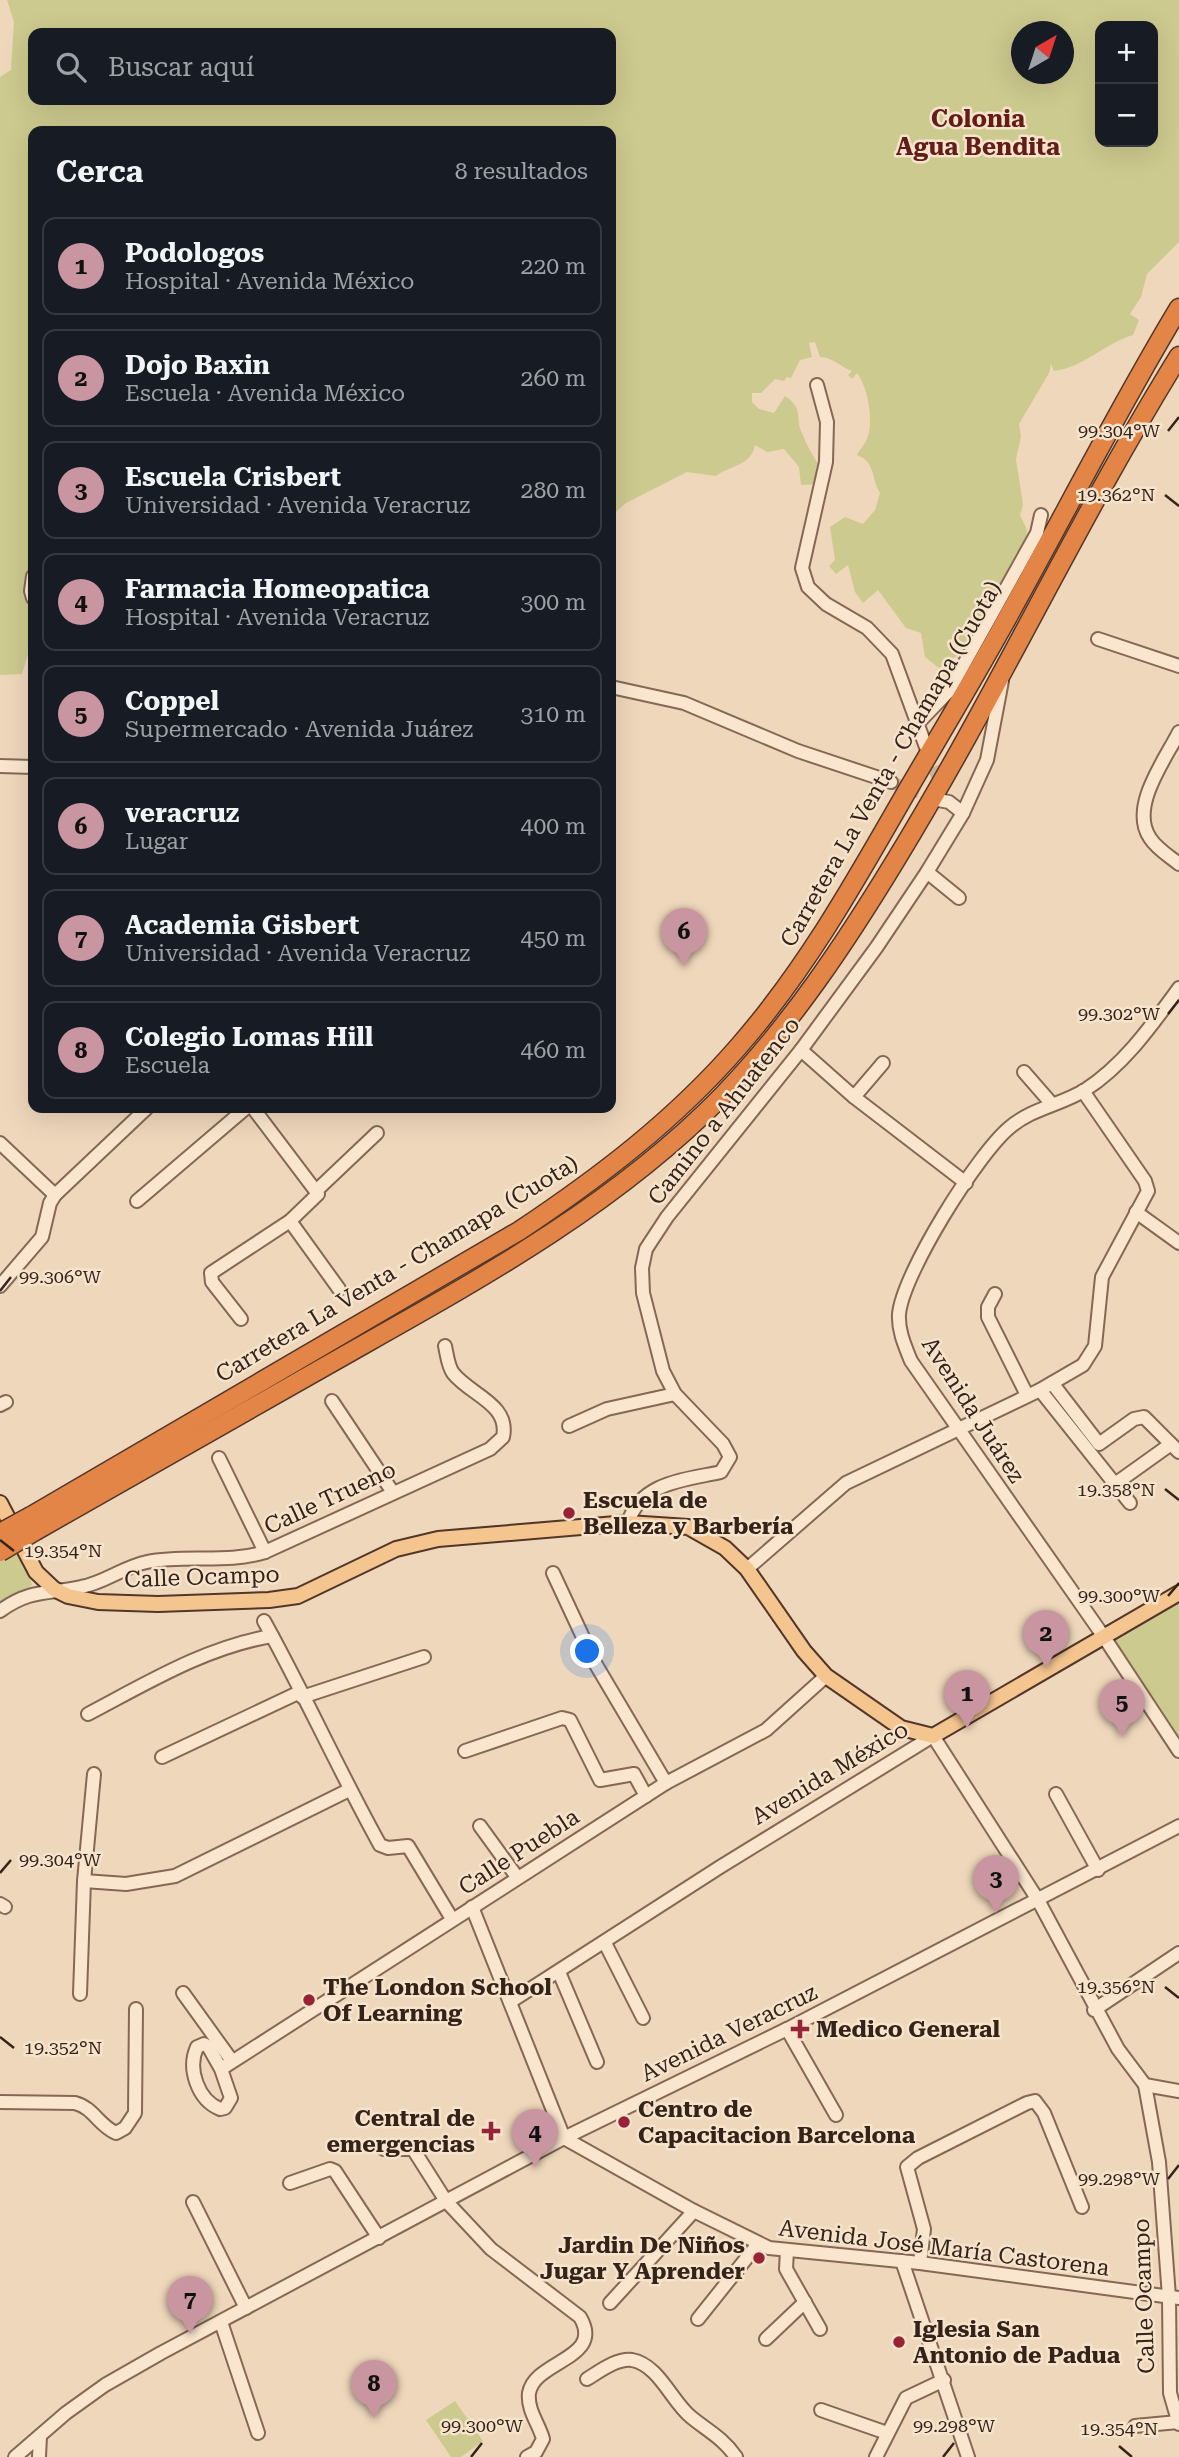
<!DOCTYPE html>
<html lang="es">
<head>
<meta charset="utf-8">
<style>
	body { margin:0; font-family:"Roboto Serif",serif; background:#242831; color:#f1f3f6 }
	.controls { position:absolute; right:21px; top:21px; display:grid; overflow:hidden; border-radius:14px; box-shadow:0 7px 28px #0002 }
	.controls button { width:63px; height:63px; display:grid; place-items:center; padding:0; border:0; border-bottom:2px solid #363941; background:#171b24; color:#f1f3f6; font:35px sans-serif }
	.compass { position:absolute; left:1011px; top:21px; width:63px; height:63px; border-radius:50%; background:#171b24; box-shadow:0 7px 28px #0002; rotate:39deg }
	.you { position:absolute; left:588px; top:1652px; width:24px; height:24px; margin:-18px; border:5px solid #fff; border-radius:50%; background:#1a73e8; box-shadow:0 0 0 10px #1a73e833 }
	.badge { display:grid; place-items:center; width:46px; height:46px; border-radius:50%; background:#c895a0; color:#111; font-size:23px; font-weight:700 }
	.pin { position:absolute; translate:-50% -58px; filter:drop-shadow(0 2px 4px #0008) }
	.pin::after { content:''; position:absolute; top:37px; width:24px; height:21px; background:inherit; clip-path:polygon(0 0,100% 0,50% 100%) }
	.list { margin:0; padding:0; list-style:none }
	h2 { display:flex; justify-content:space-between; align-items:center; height:91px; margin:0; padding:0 28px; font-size:30px }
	h2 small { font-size:23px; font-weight:400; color:#9ea1a6 }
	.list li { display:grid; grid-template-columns:46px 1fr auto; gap:21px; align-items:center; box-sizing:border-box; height:98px; margin:0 14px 14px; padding:0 14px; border:2px solid #363941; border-radius:14px }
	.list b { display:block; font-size:26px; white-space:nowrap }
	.list p { margin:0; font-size:23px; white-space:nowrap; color:#9ea1a6 }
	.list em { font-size:23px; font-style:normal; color:#9ea1a6 }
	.icon { flex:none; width:38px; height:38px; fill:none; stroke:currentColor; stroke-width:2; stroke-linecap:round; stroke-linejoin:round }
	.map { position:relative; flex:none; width:1179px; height:2457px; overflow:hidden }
	.search { position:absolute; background:#171b24; box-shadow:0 7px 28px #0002; left:28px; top:28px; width:588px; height:77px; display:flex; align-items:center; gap:18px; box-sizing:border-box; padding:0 24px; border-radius:14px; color:#9ea1a6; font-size:26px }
	.panel { position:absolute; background:#171b24; box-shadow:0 7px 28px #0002; left:28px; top:126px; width:588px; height:987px; border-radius:14px }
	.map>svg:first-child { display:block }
	.green { fill:#cdca8f; fill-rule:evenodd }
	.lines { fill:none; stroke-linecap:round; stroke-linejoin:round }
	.minor-tunnel { stroke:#cab39b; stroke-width:12; stroke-dasharray:12 6; stroke-linecap:butt }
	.minor-casing { stroke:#866755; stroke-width:16 }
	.major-casing { stroke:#53362a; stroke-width:18 }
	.highway-casing { stroke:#53362a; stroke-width:21 }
	.minor { stroke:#fae6ce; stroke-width:12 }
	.major { stroke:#f5c590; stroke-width:14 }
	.highway { stroke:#e38547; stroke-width:18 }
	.highway-bridge-casing { stroke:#53362a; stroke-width:21; stroke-linecap:butt }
	.highway-bridge { stroke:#e38547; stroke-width:18 }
	.ticks { fill:none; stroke:#35231a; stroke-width:2.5 }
	.poi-dot { fill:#972337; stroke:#f6e3cb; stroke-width:2.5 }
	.labels { text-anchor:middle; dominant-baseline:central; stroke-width:5; stroke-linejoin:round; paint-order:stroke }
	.street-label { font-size:23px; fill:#35231a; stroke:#f6e3cb }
	.poi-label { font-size:23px; font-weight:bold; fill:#35231a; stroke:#f6e3cb; text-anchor:start }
	.neighbourhood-label { font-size:24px; font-weight:bold; fill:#631c18; stroke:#f6e3cb }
	.ticks-label { font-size:18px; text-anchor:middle; fill:#35231a; stroke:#f6e3cb; stroke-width:5; stroke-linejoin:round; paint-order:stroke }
</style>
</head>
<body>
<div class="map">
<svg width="1179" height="2457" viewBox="0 0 1179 2457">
	<rect width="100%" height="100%" fill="#efd7bb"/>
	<g class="green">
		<path d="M 7,0 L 1179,0 L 1179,242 L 1147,274 L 1141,297 L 1130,314 L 1139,320 L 1133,335 C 1104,344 1084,367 1054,371 L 1051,364 L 1049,373 L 1019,424 L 1021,437 L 1016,459 L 1023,505 L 1020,515 L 1027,530 L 1026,543 L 1013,560 L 986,618 L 958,655 L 939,668 L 925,657 L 921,633 L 906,628 L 878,590 L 863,603 L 855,592 L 848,565 L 836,574 L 829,566 L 835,560 L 830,527 L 845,517 L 863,524 L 875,510 L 880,493 C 871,479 876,462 857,455 C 859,450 864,446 866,441 C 875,424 868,387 857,373 L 852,379 L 848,375 L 852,371 C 840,367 833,357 820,357 L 815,342 L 809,343 L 812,357 L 800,360 L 791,378 L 787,377 L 784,381 L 775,379 L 761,393 L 752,393 L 752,402 L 759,409 L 774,413 L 785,396 C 804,408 795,419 802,433 C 806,444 812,454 818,464 L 824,466 L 818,484 L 801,485 L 799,467 L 784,449 L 767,452 L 755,445 C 751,466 731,465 716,476 L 687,472 L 626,503 L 611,516 L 611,131 L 33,131 L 33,637 L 22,674 L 0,675 L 0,77 L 11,70 L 14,22 ZM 1100,26 L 1153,26 L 1153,142 L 1100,142 ZM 1021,32 L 1064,32 L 1064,74 L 1021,74 ZM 33,33 L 611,33 L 611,100 L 33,100 Z"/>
		<path d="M 14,1551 L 28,1571 L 32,1585 L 20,1595 L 0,1603 L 0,1559 Z"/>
		<path d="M 1179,1593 L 1179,1752 L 1105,1637 Z"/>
		<path d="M 455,2401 L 483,2441 L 461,2457 L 451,2457 L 426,2420 Z"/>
	</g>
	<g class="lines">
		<g class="minor-tunnel">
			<path d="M 927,750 L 942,789"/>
			<path d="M 891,782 L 938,800"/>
		</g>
		<g class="minor-casing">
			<g id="minor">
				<path d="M 817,385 L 827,422 L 826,462 L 802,568 L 808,587 L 826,604 L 867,628 L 892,654 L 926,747"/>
				<path d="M 33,576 L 31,591 L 33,598"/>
				<path d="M 1098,639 L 1179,666"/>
				<path d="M 611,687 L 684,703 L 798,751 L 891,782"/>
				<path d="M 918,723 L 949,691 L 1037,533 L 1041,515"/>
				<path d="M 1179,732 C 1165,760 1129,807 1150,838 C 1157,849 1169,856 1179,864"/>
				<path d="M 0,766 L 33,767"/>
				<path d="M 938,800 L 949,802 L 963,813"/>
				<path d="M 927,872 L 959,898"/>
				<path d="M 1179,988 C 1152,1025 1124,1065 1085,1090 C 1061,1105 1032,1108 1009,1128 C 977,1155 903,1273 899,1314 C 898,1331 905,1346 911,1361 L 1104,1637 L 1179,1751"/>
				<path d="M 801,1050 L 854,1097 L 966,1183"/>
				<path d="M 1024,1072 L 1051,1103"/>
				<path d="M 854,1097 L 883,1063"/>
				<path d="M 0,1143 L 55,1195"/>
				<path d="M 317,1190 L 377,1133"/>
				<path d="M 137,1201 L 246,1108"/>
				<path d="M 1136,1212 L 1179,1243"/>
				<path d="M 290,1221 L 339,1289"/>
				<path d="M 0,1286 L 42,1237 L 50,1203 L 55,1195 L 147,1108"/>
				<path d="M 995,1294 L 988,1307 L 988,1317 L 1027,1395"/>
				<path d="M 241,1319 L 212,1282 L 211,1273 L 290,1221 L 318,1194 L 253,1108"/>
				<path d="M 1052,1383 L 1099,1444 L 1134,1419 L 1144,1417 L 1179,1452"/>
				<path d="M 1040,1390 L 1130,1503"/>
				<path d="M 332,1401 L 392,1491"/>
				<path d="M 0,1405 L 6,1402"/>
				<path d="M 569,1426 L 607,1409 L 675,1394"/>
				<path d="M 219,1458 L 265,1552"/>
				<path d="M 1115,1484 L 1171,1444"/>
				<path d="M 628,1523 C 640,1482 685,1480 721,1472 L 730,1457 L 723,1444 L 675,1394 L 663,1371 L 643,1293 L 642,1268 L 646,1249 L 667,1217 L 801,1050 L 876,948 L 927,872 L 963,813 L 987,760 L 1002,681"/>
				<path d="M 747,1569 L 846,1483 L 1040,1390 L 1083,1365 L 1095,1346 L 1102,1277 L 1148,1191 L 1145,1181 L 1083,1091"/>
				<path d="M 553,1573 L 595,1663 L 666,1783"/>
				<path d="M 0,1611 C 30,1589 48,1594 81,1587 C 104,1583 123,1567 147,1562 C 186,1554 227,1564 265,1552 L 490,1449 L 503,1437 C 510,1404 470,1395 453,1373 C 448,1366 447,1355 445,1346"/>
				<path d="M 264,1621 C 305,1695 339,1771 380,1845 L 388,1848 L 408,1846 L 452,1919"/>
				<path d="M 302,1697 L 424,1657"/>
				<path d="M 88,1714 C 147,1683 206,1647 272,1636"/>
				<path d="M 465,1751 L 562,1718 L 570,1720 L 600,1780 L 634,1774 L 646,1796"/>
				<path d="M 162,1757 L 300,1692"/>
				<path d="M 1056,1794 L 1098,1870"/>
				<path d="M 480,1826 L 517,1877"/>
				<path d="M 84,1881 L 126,1884 L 175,1876 L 349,1790"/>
				<path d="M 0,1904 L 5,1907"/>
				<path d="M 472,1907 L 564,2138"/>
				<path d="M 605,1943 L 643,2018"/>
				<path d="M 559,1972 L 597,2062"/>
				<path d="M 183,1993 L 232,2061"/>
				<path d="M 80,1994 L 84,1881 L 94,1774"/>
				<path d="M 510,2002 L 720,1867 L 933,1736 L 1038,1900 L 1118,2049 L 1145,2085 L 1159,2162 L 1169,2297 L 1170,2393 L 1179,2424"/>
				<path d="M 1094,2010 L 1179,1953"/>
				<path d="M 787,2029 L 836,2115"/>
				<path d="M 221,2069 L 208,2046 L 204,2044 L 197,2047 C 187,2069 198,2100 220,2109 L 225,2108 L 231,2098 L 221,2069 L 666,1783 L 766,1730 L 826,1676"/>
				<path d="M 1145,2085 L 1179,2091"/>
				<path d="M 0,2102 L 75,2103 C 94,2108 98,2125 116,2133 L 125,2128 L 135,2113 L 136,2009"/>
				<path d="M 564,2138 L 694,2211 L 769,2248 L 920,2263 L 1179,2298"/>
				<path d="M 384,2149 L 413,2149 L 446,2201 L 491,2249 L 580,2317 C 605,2359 535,2360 529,2393 C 527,2410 539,2424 543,2439 L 536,2452 L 527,2457"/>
				<path d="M 290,2183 L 330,2169 L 335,2171 L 379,2238"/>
				<path d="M 193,2202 L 246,2308"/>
				<path d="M 787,2250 L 786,2269 L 820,2329"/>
				<path d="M 902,2261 L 968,2457"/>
				<path d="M 920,2263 L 924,2229 L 907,2167 L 918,2158 L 1027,2103 L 1035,2101 L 1044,2113 L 1082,2207"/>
				<path d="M 610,2303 L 694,2211"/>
				<path d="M 698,2319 L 757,2245"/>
				<path d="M 221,2322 L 258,2433"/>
				<path d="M 766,2339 L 805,2302"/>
				<path d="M 587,2379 C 600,2371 617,2358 632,2360 C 659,2365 672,2402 691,2417 C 708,2431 723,2438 736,2457"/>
				<path d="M 821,2410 L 887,2433"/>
				<path d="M 1135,2426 L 1178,2422"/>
				<path d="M 15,2457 L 66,2413 L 105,2385 L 161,2353 L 564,2138 L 787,2029 L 1179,1826"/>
				<path d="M 39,2457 L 40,2436"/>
				<path d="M 876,2457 L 906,2398 L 944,2380"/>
			</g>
		</g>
		<g class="major-casing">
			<path id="major" d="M 0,1503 L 36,1572 L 54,1589 L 68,1596 L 98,1602 L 158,1604 L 269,1600 L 298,1596 L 396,1549 L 438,1539 L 628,1523 L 688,1527 L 725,1548 L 747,1569 L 804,1651 L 826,1676 L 901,1728 L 933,1736 L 1179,1593"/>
		</g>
		<g class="highway-casing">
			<g id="highway">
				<path d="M 31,1516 L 519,1231 C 600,1177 675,1120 739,1046 C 807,968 856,880 907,791 C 938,738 970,685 1000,631 C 1060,524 1115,414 1179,308"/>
				<path d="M 37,1530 C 145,1469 253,1408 361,1346 C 489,1274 618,1202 722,1096 C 791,1025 846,942 897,858 C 997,694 1078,519 1179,356"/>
			</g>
		</g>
		<use href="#minor" class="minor"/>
		<use href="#major" class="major"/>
		<use href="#highway" class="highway"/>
		<g class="highway-bridge-casing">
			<g id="highway-bridge">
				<path d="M 0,1533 L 31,1516"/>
				<path d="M 0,1552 L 37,1530"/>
			</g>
		</g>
		<use href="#highway-bridge" class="highway-bridge"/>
	</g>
	<path class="ticks" d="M 1168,431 L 1179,417M 1165,495 L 1179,506M 1168,1014 L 1179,1000M 0,1291 L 11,1277M 1165,1489 L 1179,1500M 0,1540 L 14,1551M 1168,1596 L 1179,1583M 0,1873 L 11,1860M 1165,1987 L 1179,1998M 0,2037 L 14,2048M 1168,2179 L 1179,2165M 1119,2446 L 1132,2457M 471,2457 L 482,2443M 943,2457 L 954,2443"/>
	<g class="poi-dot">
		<circle cx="569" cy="1513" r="7"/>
		<circle cx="309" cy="2000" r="7"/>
		<path d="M796.5 2018.5h7v7h7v7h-7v7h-7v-7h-7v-7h7z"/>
		<circle cx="624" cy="2122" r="7"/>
		<path d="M487.5 2120.5h7v7h7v7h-7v7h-7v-7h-7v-7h7z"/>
		<circle cx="759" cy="2258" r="7"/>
		<circle cx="899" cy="2342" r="7"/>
	</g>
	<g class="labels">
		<g class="street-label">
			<text transform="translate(891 764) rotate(-60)">Carretera La Venta - Chamapa (Cuota)</text>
			<text transform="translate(724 1111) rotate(-52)">Camino a Ahuatenco</text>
			<text transform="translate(397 1269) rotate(-31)">Carretera La Venta - Chamapa (Cuota)</text>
			<text transform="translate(973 1410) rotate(57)">Avenida Juárez</text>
			<text transform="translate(330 1498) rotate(-25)">Calle Trueno</text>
			<text transform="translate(202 1577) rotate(-2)">Calle Ocampo</text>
			<text transform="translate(830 1773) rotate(-31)">Avenida México</text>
			<text transform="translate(519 1852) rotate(-33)">Calle Puebla</text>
			<text transform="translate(729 2033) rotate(-26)">Avenida Veracruz</text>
			<text transform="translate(944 2248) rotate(7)">Avenida José María Castorena</text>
			<text transform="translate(1144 2296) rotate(-92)">Calle Ocampo</text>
		</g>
		<g class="poi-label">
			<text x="583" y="1500">Escuela de<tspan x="583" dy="26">Belleza y Barbería</tspan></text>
			<text x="323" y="1987">The London School<tspan x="323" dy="26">Of Learning</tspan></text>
			<text x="816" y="2029">Medico General</text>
			<text x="638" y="2109">Centro de<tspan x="638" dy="26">Capacitacion Barcelona</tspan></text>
			<text x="475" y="2118" text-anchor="end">Central de<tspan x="475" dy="26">emergencias</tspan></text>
			<text x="745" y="2245" text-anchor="end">Jardin De Niños<tspan x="745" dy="26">Jugar Y Aprender</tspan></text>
			<text x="913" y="2329">Iglesia San<tspan x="913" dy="26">Antonio de Padua</tspan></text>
		</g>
		<g class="neighbourhood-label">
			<text x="978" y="119">Colonia<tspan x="978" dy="28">Agua Bendita</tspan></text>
		</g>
	</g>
	<g class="ticks-label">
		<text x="1119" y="437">99.304°W</text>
		<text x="1116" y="501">19.362°N</text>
		<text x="1119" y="1020">99.302°W</text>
		<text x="60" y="1283">99.306°W</text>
		<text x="1116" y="1496">19.358°N</text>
		<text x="63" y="1557">19.354°N</text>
		<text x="1119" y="1602">99.300°W</text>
		<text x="60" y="1866">99.304°W</text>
		<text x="1116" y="1993">19.356°N</text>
		<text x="63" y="2054">19.352°N</text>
		<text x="1119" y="2185">99.298°W</text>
		<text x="482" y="2432">99.300°W</text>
		<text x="954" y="2432">99.298°W</text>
		<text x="1119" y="2435">19.354°N</text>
	</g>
</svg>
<div class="controls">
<button>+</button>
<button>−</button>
</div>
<svg class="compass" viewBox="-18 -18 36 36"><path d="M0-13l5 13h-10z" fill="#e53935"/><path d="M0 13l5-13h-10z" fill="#9ea1a6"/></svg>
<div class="you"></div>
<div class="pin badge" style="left:967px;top:1728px">1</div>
<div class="pin badge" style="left:1046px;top:1668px">2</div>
<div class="pin badge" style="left:996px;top:1913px">3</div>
<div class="pin badge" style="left:535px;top:2167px">4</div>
<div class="pin badge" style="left:1122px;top:1737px">5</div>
<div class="pin badge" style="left:684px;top:966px">6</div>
<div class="pin badge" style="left:190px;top:2334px">7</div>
<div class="pin badge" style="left:374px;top:2418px">8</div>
<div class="search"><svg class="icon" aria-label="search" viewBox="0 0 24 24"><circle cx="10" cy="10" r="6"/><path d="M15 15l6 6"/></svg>Buscar aquí</div>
<section class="panel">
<h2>Cerca<small>8 resultados</small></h2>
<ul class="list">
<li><span class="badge">1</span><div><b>Podologos</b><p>Hospital · Avenida México</p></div><em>220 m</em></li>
<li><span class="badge">2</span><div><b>Dojo Baxin</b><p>Escuela · Avenida México</p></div><em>260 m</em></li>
<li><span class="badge">3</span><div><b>Escuela Crisbert</b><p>Universidad · Avenida Veracruz</p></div><em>280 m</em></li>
<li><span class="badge">4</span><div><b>Farmacia Homeopatica</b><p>Hospital · Avenida Veracruz</p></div><em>300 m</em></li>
<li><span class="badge">5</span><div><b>Coppel</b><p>Supermercado · Avenida Juárez</p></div><em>310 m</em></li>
<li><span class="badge">6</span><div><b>veracruz</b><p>Lugar</p></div><em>400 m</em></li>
<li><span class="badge">7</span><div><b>Academia Gisbert</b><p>Universidad · Avenida Veracruz</p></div><em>450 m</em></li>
<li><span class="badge">8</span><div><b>Colegio Lomas Hill</b><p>Escuela</p></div><em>460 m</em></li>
</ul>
</section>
</div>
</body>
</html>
